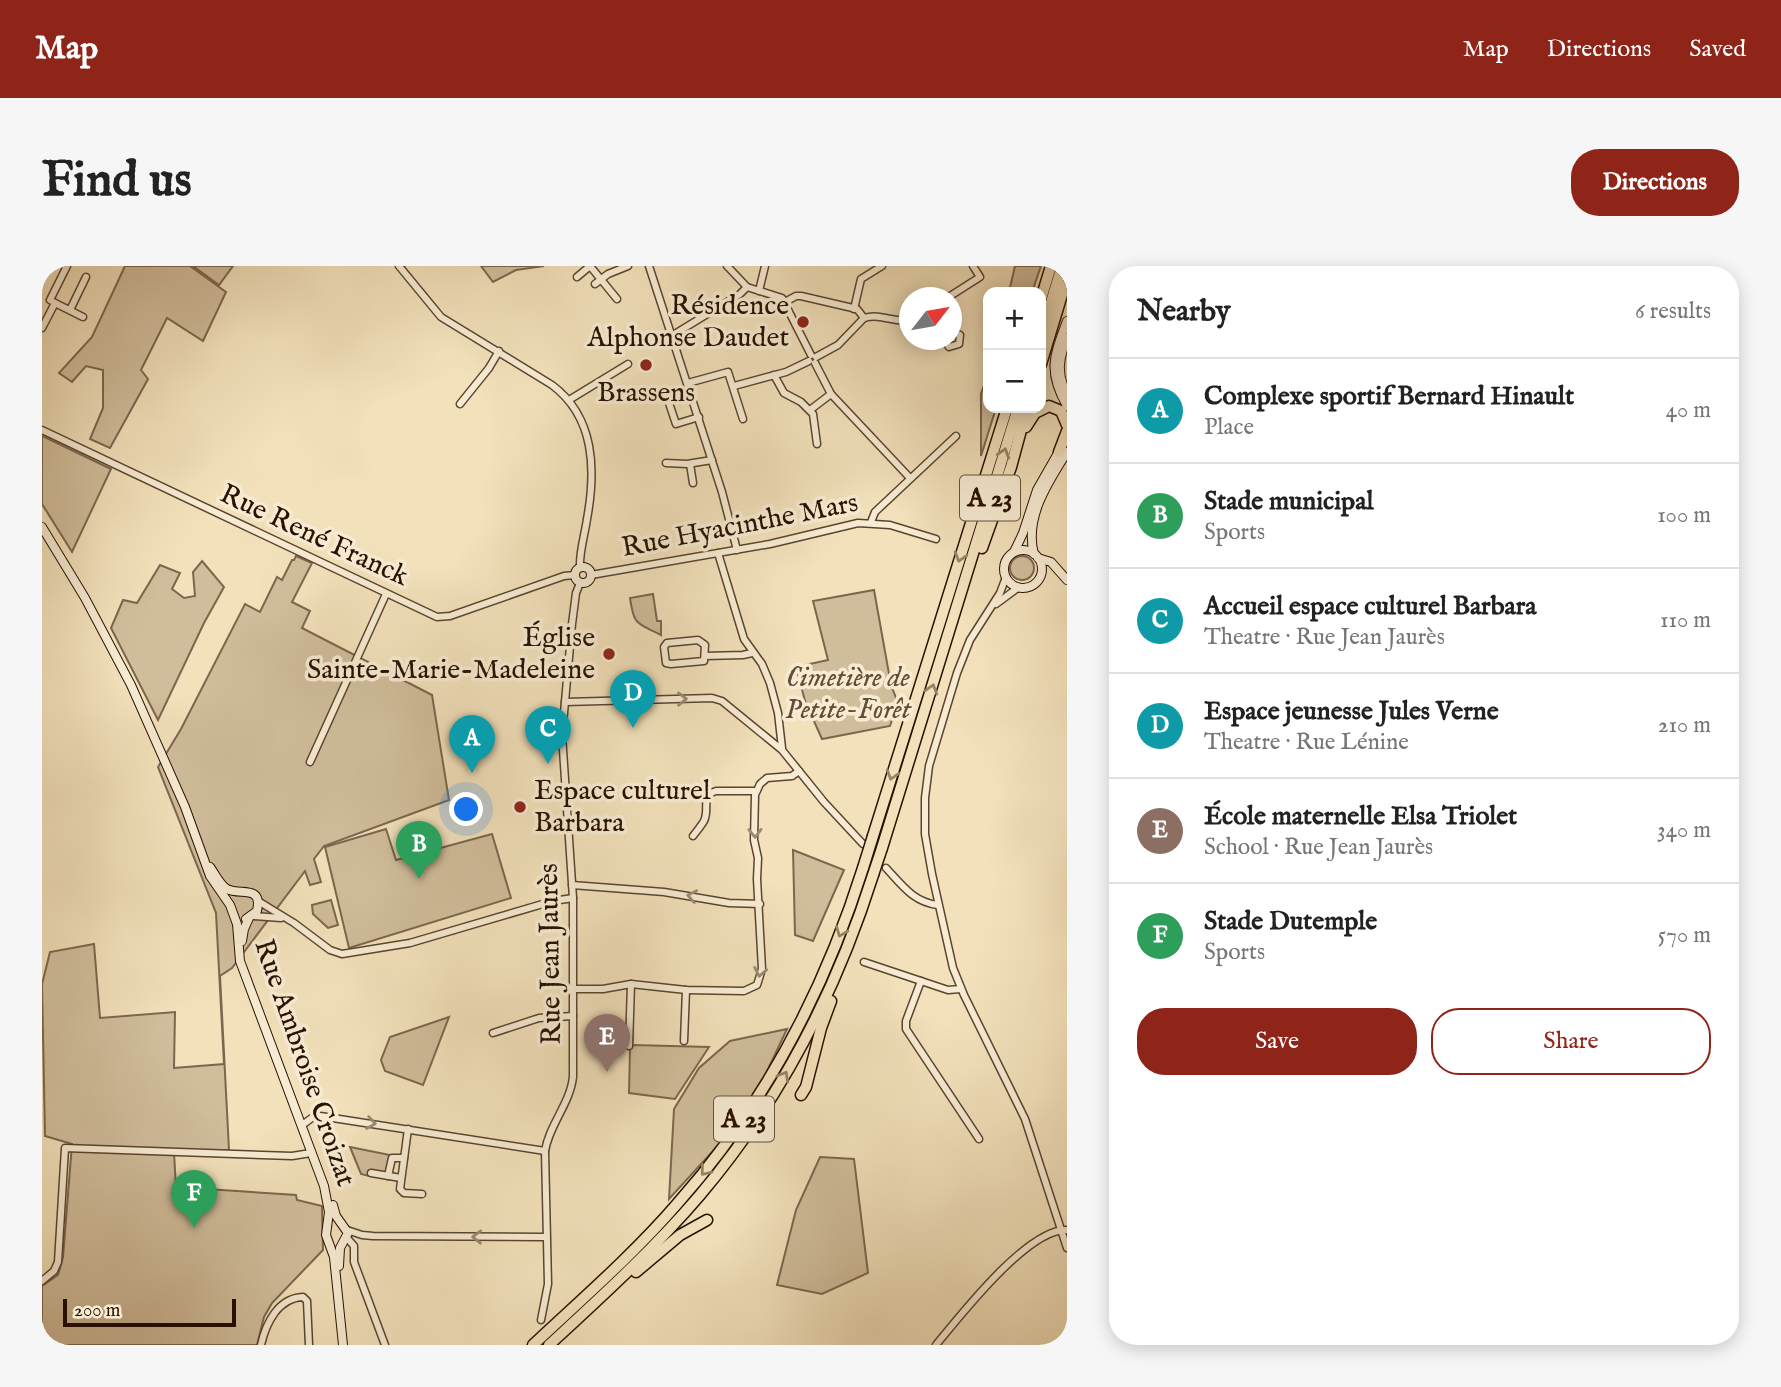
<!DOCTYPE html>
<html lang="en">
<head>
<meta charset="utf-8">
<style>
	body { margin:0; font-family:"IM FELL English",serif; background:#f6f6f6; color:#222 }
	.controls { position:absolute; right:21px; top:21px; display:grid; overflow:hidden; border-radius:14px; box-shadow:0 4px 18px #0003 }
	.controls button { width:63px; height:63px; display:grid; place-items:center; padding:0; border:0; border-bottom:2px solid #e0e0e0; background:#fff; color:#222; font:35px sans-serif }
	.compass { position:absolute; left:857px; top:21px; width:63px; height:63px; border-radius:50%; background:#fff; box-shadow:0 4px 18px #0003; rotate:59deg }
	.scale { position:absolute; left:21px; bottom:18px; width:173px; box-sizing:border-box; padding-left:7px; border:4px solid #291000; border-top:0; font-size:19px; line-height:24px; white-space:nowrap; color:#291000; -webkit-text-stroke:5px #f7ecd3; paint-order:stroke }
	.you { position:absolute; left:425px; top:544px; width:24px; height:24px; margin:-18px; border:5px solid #fff; border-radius:50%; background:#1a73e8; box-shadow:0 0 0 10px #1a73e833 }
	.badge { display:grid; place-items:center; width:46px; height:46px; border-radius:50%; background:#8f2418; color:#fff; font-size:23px; font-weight:700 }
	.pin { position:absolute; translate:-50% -58px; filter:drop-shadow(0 2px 4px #0008) }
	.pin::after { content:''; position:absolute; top:37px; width:24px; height:21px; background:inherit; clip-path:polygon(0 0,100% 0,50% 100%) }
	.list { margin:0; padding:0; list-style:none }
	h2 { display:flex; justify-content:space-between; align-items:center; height:91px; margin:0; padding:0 28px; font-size:30px }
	h2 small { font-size:23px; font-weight:400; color:#767676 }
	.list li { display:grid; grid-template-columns:46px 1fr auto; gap:21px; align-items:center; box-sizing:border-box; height:105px; padding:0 28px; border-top:2px solid #e0e0e0 }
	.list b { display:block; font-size:26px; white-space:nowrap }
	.list p { margin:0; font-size:23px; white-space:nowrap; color:#767676 }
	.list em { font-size:23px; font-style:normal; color:#767676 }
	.actions { display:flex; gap:14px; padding:21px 28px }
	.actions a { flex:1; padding:16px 0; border:2px solid #8f2418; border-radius:28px; text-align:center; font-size:24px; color:#8f2418 }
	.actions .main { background:#8f2418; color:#fff }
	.map { position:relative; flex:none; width:1025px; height:1079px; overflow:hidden; border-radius:28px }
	header { display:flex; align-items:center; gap:42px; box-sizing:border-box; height:98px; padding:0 35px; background:#8f2418; color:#fff }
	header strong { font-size:33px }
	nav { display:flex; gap:38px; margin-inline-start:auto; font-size:24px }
	.intro { display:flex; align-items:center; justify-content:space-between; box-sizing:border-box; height:168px; padding:0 42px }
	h1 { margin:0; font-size:49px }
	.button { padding:18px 32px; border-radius:28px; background:#8f2418; color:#fff; font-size:24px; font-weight:700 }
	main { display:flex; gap:42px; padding:0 42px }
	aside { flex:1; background:#fff; border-radius:28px; box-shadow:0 4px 18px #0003 }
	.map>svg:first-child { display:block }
	.green { fill:#d0bd9b; stroke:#7c664e; stroke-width:2 }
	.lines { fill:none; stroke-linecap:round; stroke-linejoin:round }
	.street-casing { stroke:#5b442f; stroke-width:9 }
	.secondary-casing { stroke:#291000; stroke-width:10 }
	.highway-casing { stroke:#291000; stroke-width:13 }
	.street { stroke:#f7ecd3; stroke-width:6 }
	.secondary { stroke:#f7ecd3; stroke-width:8 }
	.highway { stroke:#f2e1bb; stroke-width:10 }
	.highway-bridge-casing { stroke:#291000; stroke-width:13; stroke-linecap:butt }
	.highway-bridge { stroke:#f2e1bb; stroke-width:10 }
	.oneway { stroke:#988367 }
	.oneway2 { stroke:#9a8974 }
	.poi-dot { fill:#8f2418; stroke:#f7ecd3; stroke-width:2.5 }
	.labels { text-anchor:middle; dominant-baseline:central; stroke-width:7; stroke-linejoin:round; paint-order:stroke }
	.shield { fill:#f7ecd3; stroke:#67523f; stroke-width:2 }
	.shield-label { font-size:26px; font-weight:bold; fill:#291000 }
	.poi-label { font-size:28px; fill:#291000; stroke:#f7ecd3; text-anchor:end }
	.street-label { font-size:28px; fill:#291000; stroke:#f7ecd3 }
	.park-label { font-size:28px; font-style:italic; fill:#634d36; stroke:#f7ecd3 }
</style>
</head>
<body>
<header>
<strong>Map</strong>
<nav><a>Map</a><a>Directions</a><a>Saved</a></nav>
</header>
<div class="intro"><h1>Find us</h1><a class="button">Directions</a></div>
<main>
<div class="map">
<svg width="1025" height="1079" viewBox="0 0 1025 1079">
	<rect width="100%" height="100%" fill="#f2e1bb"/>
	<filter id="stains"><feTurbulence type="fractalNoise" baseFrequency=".00286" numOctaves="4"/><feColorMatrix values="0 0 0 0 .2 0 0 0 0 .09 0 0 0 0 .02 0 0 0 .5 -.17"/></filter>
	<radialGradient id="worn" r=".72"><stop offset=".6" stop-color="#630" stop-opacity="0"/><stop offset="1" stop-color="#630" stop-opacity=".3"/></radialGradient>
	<g class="green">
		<path d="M 83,0 L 148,0 L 184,26 L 161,75 L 125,52 L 99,104 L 106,113 L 68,182 L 48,173 L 61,142 L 61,104 L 44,100 L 30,116 L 17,107 L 50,71 Z"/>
		<path d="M 151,0 L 191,0 L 177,19 Z"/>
		<path d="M 439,0 L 502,0 L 474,4 L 451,16 Z"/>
		<path d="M 973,0 L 999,0 L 990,26 L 967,26 Z"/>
		<path d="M 946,107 L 946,142 L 954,142 L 939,190 L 939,128 Z"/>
		<path d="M 0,170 L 69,203 L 30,286 L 0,238 Z"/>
		<circle cx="980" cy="302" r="12"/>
		<path d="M 254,290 L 270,297 L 250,336 L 268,345 L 260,362 L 390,429 L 407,534 L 282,580 L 272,593 L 279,616 L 268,619 L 263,605 L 190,702 L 178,710 L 187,884 L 132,887 L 134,921 L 254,929 L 255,934 L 280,940 L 281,984 L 230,1037 L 222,1051 L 215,1079 L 0,1079 L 0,1020 L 16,1009 L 21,991 L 30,878 L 3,870 L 0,718 L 8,686 L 52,678 L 58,752 L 133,746 L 132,802 L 182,798 L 174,647 L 116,501 L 139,463 L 203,338 L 218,346 L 235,311 L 240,314 L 250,294 L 252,294 Z"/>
		<path d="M 160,295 L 182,321 L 162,357 L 116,454 L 69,362 L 81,334 L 95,337 L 118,299 L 138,307 L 130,323 L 142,332 L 153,330 L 151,306 Z"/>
		<path d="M 832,324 L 849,419 L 856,437 L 848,460 L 780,473 L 763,435 L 754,401 L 786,394 L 771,335 Z"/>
		<path d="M 611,328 L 615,355 L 619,355 L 619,369 C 596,357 592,361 588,332 Z"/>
		<path d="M 344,563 L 354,594 L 450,568 L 469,632 L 307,682 L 283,581 Z"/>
		<path d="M 751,584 L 802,604 L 771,675 L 753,669 Z"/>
		<path d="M 289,634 L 296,659 L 286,662 L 271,648 L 270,639 Z"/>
		<path d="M 407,751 L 381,819 L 343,805 L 339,794 L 348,771 Z"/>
		<path d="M 745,763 L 718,820 L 682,873 L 627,933 L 632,843 L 657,802 L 688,775 Z"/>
		<path d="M 590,779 L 667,781 L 633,833 L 587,827 L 588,782 Z"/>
		<path d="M 308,881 L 348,889 L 346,904 L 342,907 L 328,905 L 327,910 L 319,908 Z"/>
		<path d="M 778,891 L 812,893 L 826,1007 L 780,1028 L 735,1019 L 754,944 Z"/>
	</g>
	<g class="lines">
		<g class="street-casing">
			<g id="street">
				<path d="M 357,0 L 399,51 L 510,119 C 553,151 554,204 545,253 C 543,268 537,286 538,302"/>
				<path d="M 607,0 L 680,226 L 695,284"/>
				<path d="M 685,0 L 705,21 L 740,32 L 769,89"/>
				<path d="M 535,11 L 548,0 L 575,33"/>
				<path d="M 553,18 L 566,8 L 586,0"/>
				<path d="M 717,25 L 723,0"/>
				<path d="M 905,32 L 938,11 L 931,0"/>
				<path d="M 743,36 L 754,30 L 759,30 L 815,43 L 822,52"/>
				<path d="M 13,37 L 41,51"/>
				<path d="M 812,43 L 819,13 L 840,0"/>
				<path d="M 28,44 L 44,11"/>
				<path d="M 822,52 C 840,47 851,57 867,54"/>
				<path d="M 0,62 L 13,37 L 8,34 L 25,0"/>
				<path d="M 631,69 L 698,28 L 705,21"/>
				<path d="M 902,74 L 907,81 L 917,78 L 918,69 L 909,65"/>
				<path d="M 774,91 L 796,79 L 822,52"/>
				<path d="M 773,97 L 789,128 L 868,212"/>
				<path d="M 732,109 L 742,127 L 759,136 L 771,148 L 775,178"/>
				<path d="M 646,117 L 686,106 L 701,153"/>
				<path d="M 692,120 L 744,106 L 767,95"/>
				<path d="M 623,125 L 634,158 L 657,151"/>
				<path d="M 527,134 L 586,98"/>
				<path d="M 418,138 L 447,102 L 457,85"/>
				<path d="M 768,144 L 789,128"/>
				<path d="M 0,164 L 395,351 L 408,350 L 522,310 L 533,309"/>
				<path d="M 624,197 L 645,198 L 670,194"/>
				<path d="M 648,198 L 651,217"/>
				<path d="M 829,256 L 833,246 L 914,170"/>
				<path d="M 676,287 L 702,373 L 720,398 L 728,417 L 736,447 L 740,482"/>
				<path d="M 549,309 L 728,278 L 816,257 L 848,259 L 894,273"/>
				<path d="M 964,311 L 958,327 L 928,374 L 915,407 L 887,500 L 883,532 L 883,568 L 890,608 L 911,702 L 922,729 L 983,853 L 1025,982"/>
				<path d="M 954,338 L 977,321"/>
				<path d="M 656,374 L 663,379 L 662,395 L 629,398 L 624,397 L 622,381 L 625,377 Z"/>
				<path d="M 663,390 L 701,389 L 710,387"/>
				<path d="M 523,436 L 670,432 L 680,435 L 740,484 L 782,536 L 821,578"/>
				<path d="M 268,496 L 344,328"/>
				<path d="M 651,570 C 655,565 659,560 662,555 C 668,543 658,530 674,525 L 714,525"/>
				<path d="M 844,602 C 860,619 871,636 896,639"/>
				<path d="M 530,619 L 622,626 L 687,637 L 718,638"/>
				<path d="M 216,635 L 252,657 L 288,684 L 300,688 L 368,677 L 511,635 L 531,632"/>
				<path d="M 211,650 L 239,652"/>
				<path d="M 822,696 L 906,724 L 919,723"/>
				<path d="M 879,715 L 864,755 L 864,763 L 937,873"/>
				<path d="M 531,723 L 561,723 L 589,718 L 644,724 L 702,725 L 715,719 L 720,703 L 715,613 L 716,592 L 712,574 L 713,529 L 718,518 L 725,512 L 750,510 L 757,505"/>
				<path d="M 451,767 L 497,752 L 531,750"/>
				<path d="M 642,775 L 644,724"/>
				<path d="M 587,780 L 589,718"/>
				<path d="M 263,857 L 271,851 L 278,850 L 503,885"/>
				<path d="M 366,863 L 358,923 L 362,927 L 380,928"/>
				<path d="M 329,907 L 359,912"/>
				<path d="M 346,910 L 350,892 L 362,892"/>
				<path d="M 305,964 L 320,969 L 331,970 L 503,971"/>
				<path d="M 305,972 L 312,980 L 312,996 L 343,1079"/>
				<path d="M 0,1015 L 12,1005 L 16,996 L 23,882 L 250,890 L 269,887"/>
				<path d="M 499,1054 L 506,1018 L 503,885 C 507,859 528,838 531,811 L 531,632 L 520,469 L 530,358 L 534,327 L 538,317"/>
				<path d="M 219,1079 C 224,1057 236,1032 261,1031 L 265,1035 L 267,1079"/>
				<path d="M 894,1079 C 918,1050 986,962 1025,964"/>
			</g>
		</g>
		<g class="secondary-casing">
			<g id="secondary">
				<path d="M 1025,55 C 1012,90 1005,105 1025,140"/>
				<path d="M 1025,72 C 1017,92 1014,108 1025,128"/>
				<path d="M 0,261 L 43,332 L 89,419 L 143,541 L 168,610 L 188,639 L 195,658 L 198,695 L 282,920 L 287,946 L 284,969 L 292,991 L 301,1079"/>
				<circle cx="981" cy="303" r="19"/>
				<path d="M 972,286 L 981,267 L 995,224 L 1019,182"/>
				<path d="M 992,288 C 982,251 1007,215 1025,186"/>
				<path d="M 996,292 L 1009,296 L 1025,314"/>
				<circle cx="541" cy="309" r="8"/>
				<path d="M 168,601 C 173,608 178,619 185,623 C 198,630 221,618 215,645 L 204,653"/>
				<path d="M 200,675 L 202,663 L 207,652"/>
				<path d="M 291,939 L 294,950 L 306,967 L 298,982 L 297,1000"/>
			</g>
		</g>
		<g class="highway-casing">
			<g id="highway">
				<path d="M 999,33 L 1009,0"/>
				<path d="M 999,69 L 1020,0"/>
				<path d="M 999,98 L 1025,12"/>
				<path d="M 984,161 L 993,147 L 1007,140 L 1019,145 L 1025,159"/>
				<path d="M 1017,186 L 1025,165"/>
				<path d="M 940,282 L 969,201 L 985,142"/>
				<path d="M 831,570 L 965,142"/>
				<path d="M 840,582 L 976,142"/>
				<path d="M 759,829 L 764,821 L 779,762 L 789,735"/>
				<path d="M 594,1006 L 638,969 L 665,954"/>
				<path d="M 491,1079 C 540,1033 591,989 635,938 C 722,840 782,726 821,602"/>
				<path d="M 507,1079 C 559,1031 612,983 658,929 C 737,836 794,726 831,609"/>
			</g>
		</g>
		<use href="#street" class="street"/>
		<use href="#secondary" class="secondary"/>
		<use href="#highway" class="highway"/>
		<g class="highway-bridge-casing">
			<g id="highway-bridge">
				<path d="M 821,602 L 831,570"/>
				<path d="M 831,609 L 840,582"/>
			</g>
		</g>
		<use href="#highway-bridge" class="highway-bridge"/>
	</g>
	<defs><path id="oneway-chevron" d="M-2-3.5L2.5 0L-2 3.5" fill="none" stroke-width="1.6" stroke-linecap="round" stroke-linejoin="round" transform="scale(1.75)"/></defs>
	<g class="oneway">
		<use href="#oneway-chevron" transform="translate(962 187) rotate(-73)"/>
		<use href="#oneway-chevron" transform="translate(918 291) rotate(107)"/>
		<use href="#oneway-chevron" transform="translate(890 423) rotate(-73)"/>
		<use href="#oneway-chevron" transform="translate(850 509) rotate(107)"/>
		<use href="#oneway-chevron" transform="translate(799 666) rotate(111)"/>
		<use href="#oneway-chevron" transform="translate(742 810) rotate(-60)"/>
		<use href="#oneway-chevron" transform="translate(663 905) rotate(129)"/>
	</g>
	<g class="oneway2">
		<use href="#oneway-chevron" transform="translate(640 433) rotate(-1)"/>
		<use href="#oneway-chevron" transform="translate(713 567) rotate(89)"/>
		<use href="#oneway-chevron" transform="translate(650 630) rotate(-169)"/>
		<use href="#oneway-chevron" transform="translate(718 706) rotate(101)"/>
		<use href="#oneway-chevron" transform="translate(329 857) rotate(9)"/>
		<use href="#oneway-chevron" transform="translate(435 971) rotate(-179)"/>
	</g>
	<g class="poi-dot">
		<circle cx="761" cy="56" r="7"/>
		<circle cx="604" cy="99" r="7"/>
		<circle cx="567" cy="388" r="7"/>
		<circle cx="478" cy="541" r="7"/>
	</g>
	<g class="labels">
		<g class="shield">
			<rect x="918" y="209.5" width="60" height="45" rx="5"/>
			<rect x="672" y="830.5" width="60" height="45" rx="5"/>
		</g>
		<g class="shield-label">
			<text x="948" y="232">A 23</text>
			<text x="702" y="853">A 23</text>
		</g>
		<g class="poi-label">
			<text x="747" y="40">Résidence<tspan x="747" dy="32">Alphonse Daudet</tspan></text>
			<text x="604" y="127" text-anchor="middle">Brassens</text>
			<text x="553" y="372">Église<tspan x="553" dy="32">Sainte-Marie-Madeleine</tspan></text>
			<text x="492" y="525" text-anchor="start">Espace culturel<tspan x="492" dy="32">Barbara</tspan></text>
		</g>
		<g class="street-label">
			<text transform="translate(698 260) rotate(-11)">Rue Hyacinthe Mars</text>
			<text transform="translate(272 270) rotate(25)">Rue René Franck</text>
			<text transform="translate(509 688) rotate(-91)">Rue Jean Jaurès</text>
			<text transform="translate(262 797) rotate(71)">Rue Ambroise Croizat</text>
		</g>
		<g class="park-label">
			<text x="806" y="412">Cimetière de<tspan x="806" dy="32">Petite-Forêt</tspan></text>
		</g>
	</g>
	<rect width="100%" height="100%" filter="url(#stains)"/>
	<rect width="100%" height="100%" fill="url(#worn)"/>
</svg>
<div class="controls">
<button>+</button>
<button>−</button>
</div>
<svg class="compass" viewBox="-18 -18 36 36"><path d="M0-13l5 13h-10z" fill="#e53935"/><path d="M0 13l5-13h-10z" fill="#767676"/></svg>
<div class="scale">200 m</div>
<div class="you"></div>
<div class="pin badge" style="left:430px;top:507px;background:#0f9aa8">A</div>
<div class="pin badge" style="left:377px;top:613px;background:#2e9e5b">B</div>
<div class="pin badge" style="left:506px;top:498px;background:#0f9aa8">C</div>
<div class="pin badge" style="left:591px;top:462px;background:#0f9aa8">D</div>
<div class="pin badge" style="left:565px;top:806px;background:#8d6e63">E</div>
<div class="pin badge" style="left:152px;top:962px;background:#2e9e5b">F</div>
</div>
<aside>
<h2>Nearby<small>6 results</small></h2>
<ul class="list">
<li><span class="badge" style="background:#0f9aa8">A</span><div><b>Complexe sportif Bernard Hinault</b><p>Place</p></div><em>40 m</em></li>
<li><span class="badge" style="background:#2e9e5b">B</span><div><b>Stade municipal</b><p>Sports</p></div><em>100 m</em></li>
<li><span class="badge" style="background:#0f9aa8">C</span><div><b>Accueil espace culturel Barbara</b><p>Theatre · Rue Jean Jaurès</p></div><em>110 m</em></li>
<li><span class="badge" style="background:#0f9aa8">D</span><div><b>Espace jeunesse Jules Verne</b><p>Theatre · Rue Lénine</p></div><em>210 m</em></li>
<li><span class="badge" style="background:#8d6e63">E</span><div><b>École maternelle Elsa Triolet</b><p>School · Rue Jean Jaurès</p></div><em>340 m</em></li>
<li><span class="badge" style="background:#2e9e5b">F</span><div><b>Stade Dutemple</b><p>Sports</p></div><em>570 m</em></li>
</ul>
<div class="actions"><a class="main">Save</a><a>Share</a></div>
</aside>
</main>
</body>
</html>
